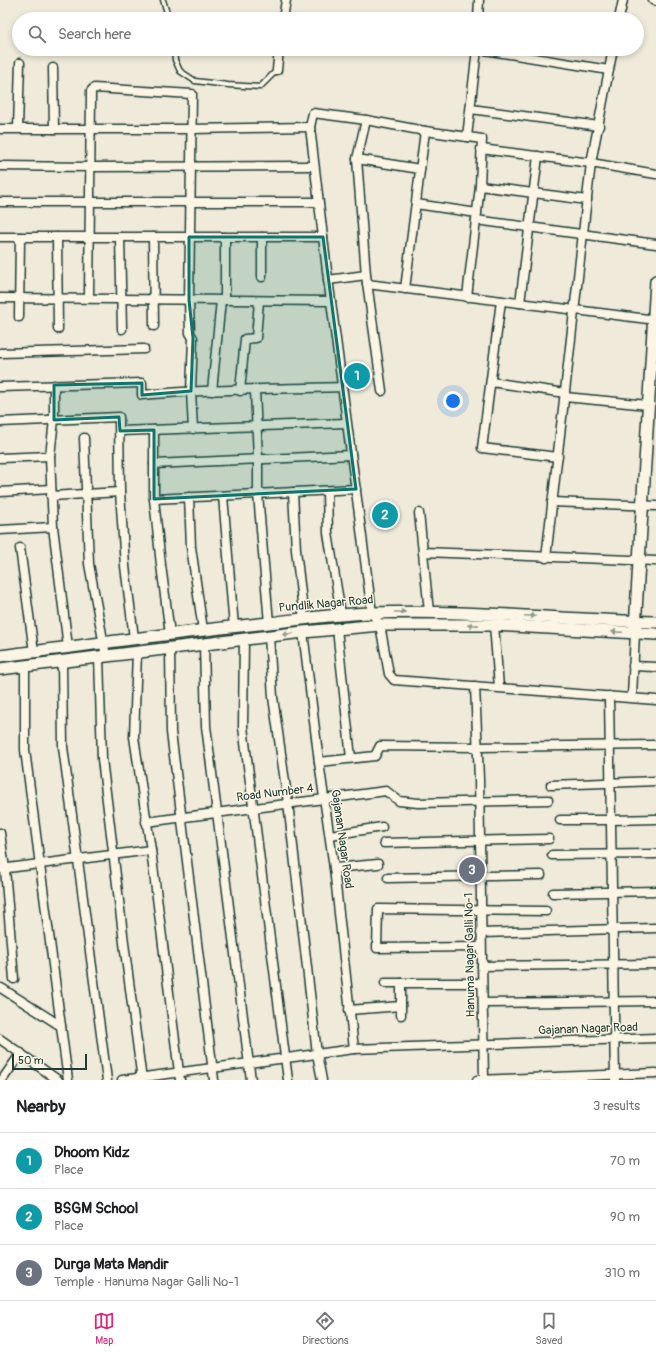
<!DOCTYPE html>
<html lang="en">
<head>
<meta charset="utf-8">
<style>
	body { margin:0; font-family:Pangolin,sans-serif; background:#f6f6f6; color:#202124 }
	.scale { position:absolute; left:12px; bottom:10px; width:75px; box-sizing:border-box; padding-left:4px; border:2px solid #1f3d34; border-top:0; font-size:11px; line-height:14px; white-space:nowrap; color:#1f3d34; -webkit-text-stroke:3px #fcf5e5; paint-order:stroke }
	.you { position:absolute; left:453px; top:401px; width:14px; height:14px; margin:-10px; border:3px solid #fff; border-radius:50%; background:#1a73e8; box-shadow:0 0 0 6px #1a73e833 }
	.badge { display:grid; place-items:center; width:26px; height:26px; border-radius:50%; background:#db2777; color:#fff; font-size:13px; font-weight:700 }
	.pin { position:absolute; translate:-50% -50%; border:2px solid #fff; box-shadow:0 1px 4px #0006 }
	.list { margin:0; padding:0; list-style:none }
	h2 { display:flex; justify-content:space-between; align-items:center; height:52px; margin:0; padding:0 16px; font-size:17px }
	h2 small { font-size:13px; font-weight:400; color:#757577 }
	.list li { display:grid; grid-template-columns:26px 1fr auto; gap:12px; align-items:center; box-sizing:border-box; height:56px; padding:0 16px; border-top:1px solid #e0e0e0 }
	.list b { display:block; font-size:15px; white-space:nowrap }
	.list p { margin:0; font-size:13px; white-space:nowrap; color:#757577 }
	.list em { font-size:13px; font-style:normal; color:#757577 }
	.icon { flex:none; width:22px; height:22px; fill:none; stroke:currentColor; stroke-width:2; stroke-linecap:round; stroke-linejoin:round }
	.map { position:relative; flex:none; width:656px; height:1080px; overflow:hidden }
	.search { position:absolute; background:#fff; box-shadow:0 2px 6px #0003; left:12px; right:12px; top:12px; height:44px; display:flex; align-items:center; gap:10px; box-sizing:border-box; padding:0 14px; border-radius:22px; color:#757577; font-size:15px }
	.sheet { height:220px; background:#fff }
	nav { display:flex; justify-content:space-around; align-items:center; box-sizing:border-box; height:56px; border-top:1px solid #e0e0e0; background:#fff; font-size:11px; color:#757577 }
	nav a { display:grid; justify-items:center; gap:2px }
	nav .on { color:#db2777 }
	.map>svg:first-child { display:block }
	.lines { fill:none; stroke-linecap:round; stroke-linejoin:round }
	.lane-casing { stroke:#1f3d34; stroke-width:7 }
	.street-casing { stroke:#1f3d34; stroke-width:11 }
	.secondary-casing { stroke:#1f3d34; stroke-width:14 }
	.lane { stroke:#fcf5e5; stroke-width:4 }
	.street { stroke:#fcf5e5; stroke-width:8 }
	.secondary { stroke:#fcf5e5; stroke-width:11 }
	.oneway { fill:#8e998c }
	.marked { fill:#0f766e; fill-opacity:0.2; stroke:#0f766e; stroke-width:3; stroke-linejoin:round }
	.labels { text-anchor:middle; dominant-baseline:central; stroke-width:3; stroke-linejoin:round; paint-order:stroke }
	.street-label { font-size:12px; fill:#1f3d34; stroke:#fcf5e5 }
</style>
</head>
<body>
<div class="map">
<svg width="656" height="1080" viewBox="0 0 656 1080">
	<rect width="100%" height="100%" fill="#efeada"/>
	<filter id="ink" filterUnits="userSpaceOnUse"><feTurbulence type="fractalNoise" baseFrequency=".025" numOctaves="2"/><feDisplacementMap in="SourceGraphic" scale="8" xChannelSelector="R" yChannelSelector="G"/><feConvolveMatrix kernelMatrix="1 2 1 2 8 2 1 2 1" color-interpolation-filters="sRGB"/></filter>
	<g filter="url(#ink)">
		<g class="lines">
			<g class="lane-casing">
				<g id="lane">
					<path d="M 163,0 L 169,19"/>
					<path d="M 174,49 L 175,60 L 180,71 L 195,81 L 228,85 L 260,87 L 277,70"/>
				</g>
			</g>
			<g class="street-casing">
				<g id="street">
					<path d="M 653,0 L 656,1"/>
					<path d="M 283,19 L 286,0"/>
					<path d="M 478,19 L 479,0"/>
					<path d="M 619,19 L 623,0"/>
					<path d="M 478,49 L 609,70"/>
					<path d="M 53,68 L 54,129"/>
					<path d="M 277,70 L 279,49"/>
					<path d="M 471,109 L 599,126"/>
					<path d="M 366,120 L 357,159 L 366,275 L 382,391"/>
					<path d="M 18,128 L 20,63"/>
					<path d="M 0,129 L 191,129 L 310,127"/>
					<path d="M 425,131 L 482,139 L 480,186 L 467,297"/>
					<path d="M 467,137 L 477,49"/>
					<path d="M 481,149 L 591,163 L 656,174"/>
					<path d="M 357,159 L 420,169"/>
					<path d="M 0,166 L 90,167 L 314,166"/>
					<path d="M 480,186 L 587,200"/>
					<path d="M 0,202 L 318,202"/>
					<path d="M 416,204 L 477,213"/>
					<path d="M 476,220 L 656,244"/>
					<path d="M 0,237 L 323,237"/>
					<path d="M 57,237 L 58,329"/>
					<path d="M 120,237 L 122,329"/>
					<path d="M 153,237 L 154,326"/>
					<path d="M 262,237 L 262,277"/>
					<path d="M 328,280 L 366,275"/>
					<path d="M 367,284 L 656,320"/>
					<path d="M 405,289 L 425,131 L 366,120 L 313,113 L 310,127 L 327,271 L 372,613 L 380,625 L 389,674 L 394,680 L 656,700"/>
					<path d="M 0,298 L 331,301"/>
					<path d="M 89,298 L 91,91 L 94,88 L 192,94 L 189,300 L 190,333 L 193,338 L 191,391 L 193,429"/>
					<path d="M 225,300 L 225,237"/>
					<path d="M 501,301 L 482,448 L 558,457"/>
					<path d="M 520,303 L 538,156"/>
					<path d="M 19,317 L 20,237"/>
					<path d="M 0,353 L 144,349"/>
					<path d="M 491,382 L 565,393"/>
					<path d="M 54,385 L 54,420 L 50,456 L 53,527 L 68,647"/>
					<path d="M 0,387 L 142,383 L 142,395 C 208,389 275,389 342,387"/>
					<path d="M 255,390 L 258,459 L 258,494 L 269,623"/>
					<path d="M 212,391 L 221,300"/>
					<path d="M 240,391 L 245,339 L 256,338 L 259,301"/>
					<path d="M 565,397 L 648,405"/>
					<path d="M 0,422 L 119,417 L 120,492 L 125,566 L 134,638"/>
					<path d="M 154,430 L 154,499 L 161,565 L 170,634"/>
					<path d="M 120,431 L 346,423"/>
					<path d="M 84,438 L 89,564 L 106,656"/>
					<path d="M 0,458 L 50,456"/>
					<path d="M 154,464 L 351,455"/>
					<path d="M 327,491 L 328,533 L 341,614"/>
					<path d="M 0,492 L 51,489"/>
					<path d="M 293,492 L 296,550 L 304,619"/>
					<path d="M 51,496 L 120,492"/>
					<path d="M 223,496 L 234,627"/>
					<path d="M 189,497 L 191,547 L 203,630"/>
					<path d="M 154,499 L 356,489"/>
					<path d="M 552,502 L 656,506"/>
					<path d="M 419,513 L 429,612"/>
					<path d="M 0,530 L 53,527"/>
					<path d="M 20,548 L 34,652"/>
					<path d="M 423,552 L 656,561"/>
					<path d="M 546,558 L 591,163 L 613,49"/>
					<path d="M 494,625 L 499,687"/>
					<path d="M 337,629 L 351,758"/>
					<path d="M 303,632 L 319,762 L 334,868 L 354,1049"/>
					<path d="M 269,636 L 273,697 L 288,803 L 317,1054 L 322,1080"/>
					<path d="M 244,639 L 243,727 L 288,1080"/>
					<path d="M 204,644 L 206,726 L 251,1080"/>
					<path d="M 170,648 L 171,732 L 214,1080"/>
					<path d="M 137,652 L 134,737 L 151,850 L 180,1080"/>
					<path d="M 99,657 L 102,759 L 125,951 L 142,1080"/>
					<path d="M 62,661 L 63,747 L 107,1080"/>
					<path d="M 25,666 L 25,750 L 68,1080"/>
					<path d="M 633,666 L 656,667"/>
					<path d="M 475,686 L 479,779 L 484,1080"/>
					<path d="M 609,696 L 615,1080"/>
					<path d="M 632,697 L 635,633"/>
					<path d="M 319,762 L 375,756 L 380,746 L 477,747 L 656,745"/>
					<path d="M 551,785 L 656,781"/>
					<path d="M 560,820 L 612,820 L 656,819"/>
					<path d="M 146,822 L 386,791 L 399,801 L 418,803 L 548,800"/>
					<path d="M 0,833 L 5,869 L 14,979"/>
					<path d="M 330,835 L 382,827"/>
					<path d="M 384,843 L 549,839"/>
					<path d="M 552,855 L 656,854"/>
					<path d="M 334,868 L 378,864"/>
					<path d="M 0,869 L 151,850"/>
					<path d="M 388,878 L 541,875"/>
					<path d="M 553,893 L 656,891"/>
					<path d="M 481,933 L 656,928"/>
					<path d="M 481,947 L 377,948 L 378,909 L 546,911"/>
					<path d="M 482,966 L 656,964"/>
					<path d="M 385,983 L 482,983"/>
					<path d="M 401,983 L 401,1015"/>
					<path d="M 1,988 L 61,1026"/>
					<path d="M 483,1003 L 656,1001"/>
					<path d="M 349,1010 L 401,1006"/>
					<path d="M 0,1039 L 58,1080"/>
					<path d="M 2,1080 L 21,1053"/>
					<path d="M 122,1080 L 354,1049 L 656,1038"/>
					<path d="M 477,1080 L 656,1073"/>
				</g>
			</g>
			<g class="secondary-casing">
				<g id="secondary">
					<path d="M 635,628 L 656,281"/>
					<path d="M 0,656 C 90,645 179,632 269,623 C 303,619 337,614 372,613 C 467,609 561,620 656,622"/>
					<path d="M 0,669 L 303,632 L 380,625 L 494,625 L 656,634"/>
				</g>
			</g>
			<use href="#lane" class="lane"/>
			<use href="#street" class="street"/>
			<use href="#secondary" class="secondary"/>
		</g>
		<defs><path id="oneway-solid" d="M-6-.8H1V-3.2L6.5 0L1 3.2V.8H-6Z"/></defs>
		<g class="oneway">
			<use href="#oneway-solid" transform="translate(400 612)"/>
			<use href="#oneway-solid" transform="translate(530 616) rotate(3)"/>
			<use href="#oneway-solid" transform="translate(473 625) rotate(-179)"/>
			<use href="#oneway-solid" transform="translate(617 632) rotate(-177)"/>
			<use href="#oneway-solid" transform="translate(288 634) rotate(173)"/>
		</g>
	</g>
	<path class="marked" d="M 189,237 L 323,237 L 356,489 L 154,499 L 154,430 L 120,431 L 119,417 L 54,420 L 54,385 L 142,383 L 142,395 L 191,391 L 193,338 L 189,300 Z"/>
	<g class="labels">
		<g class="street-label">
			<text transform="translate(326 604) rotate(-5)">Pundlik Nagar Road</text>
			<text transform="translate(275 793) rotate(-7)">Road Number 4</text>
			<text transform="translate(342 839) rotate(82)">Gajanan Nagar Road</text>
			<text transform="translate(470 955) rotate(-91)">Hanuma Nagar Galli No-1</text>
			<text transform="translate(588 1029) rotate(-2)">Gajanan Nagar Road</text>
		</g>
	</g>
</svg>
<div class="scale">50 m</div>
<div class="you"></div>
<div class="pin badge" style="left:357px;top:376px;background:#0f9aa8">1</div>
<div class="pin badge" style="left:385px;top:515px;background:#0f9aa8">2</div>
<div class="pin badge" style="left:472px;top:870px;background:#6b7280">3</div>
<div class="search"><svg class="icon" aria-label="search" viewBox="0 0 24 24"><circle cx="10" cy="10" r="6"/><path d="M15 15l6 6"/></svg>Search here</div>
</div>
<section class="sheet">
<h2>Nearby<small>3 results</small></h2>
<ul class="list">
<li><span class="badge" style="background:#0f9aa8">1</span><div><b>Dhoom Kidz</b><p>Place</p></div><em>70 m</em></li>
<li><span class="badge" style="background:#0f9aa8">2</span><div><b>BSGM School</b><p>Place</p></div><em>90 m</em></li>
<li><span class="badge" style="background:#6b7280">3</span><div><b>Durga Mata Mandir</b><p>Temple · Hanuma Nagar Galli No-1</p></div><em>310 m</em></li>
</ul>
</section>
<nav>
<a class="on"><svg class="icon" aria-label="map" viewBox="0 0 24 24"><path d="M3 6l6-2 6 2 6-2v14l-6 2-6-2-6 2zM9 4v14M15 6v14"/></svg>Map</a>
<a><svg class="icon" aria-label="directions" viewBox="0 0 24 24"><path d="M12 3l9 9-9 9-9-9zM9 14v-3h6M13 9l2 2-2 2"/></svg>Directions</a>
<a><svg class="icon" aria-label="saved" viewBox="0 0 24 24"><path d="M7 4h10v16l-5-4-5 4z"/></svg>Saved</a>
</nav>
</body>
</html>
